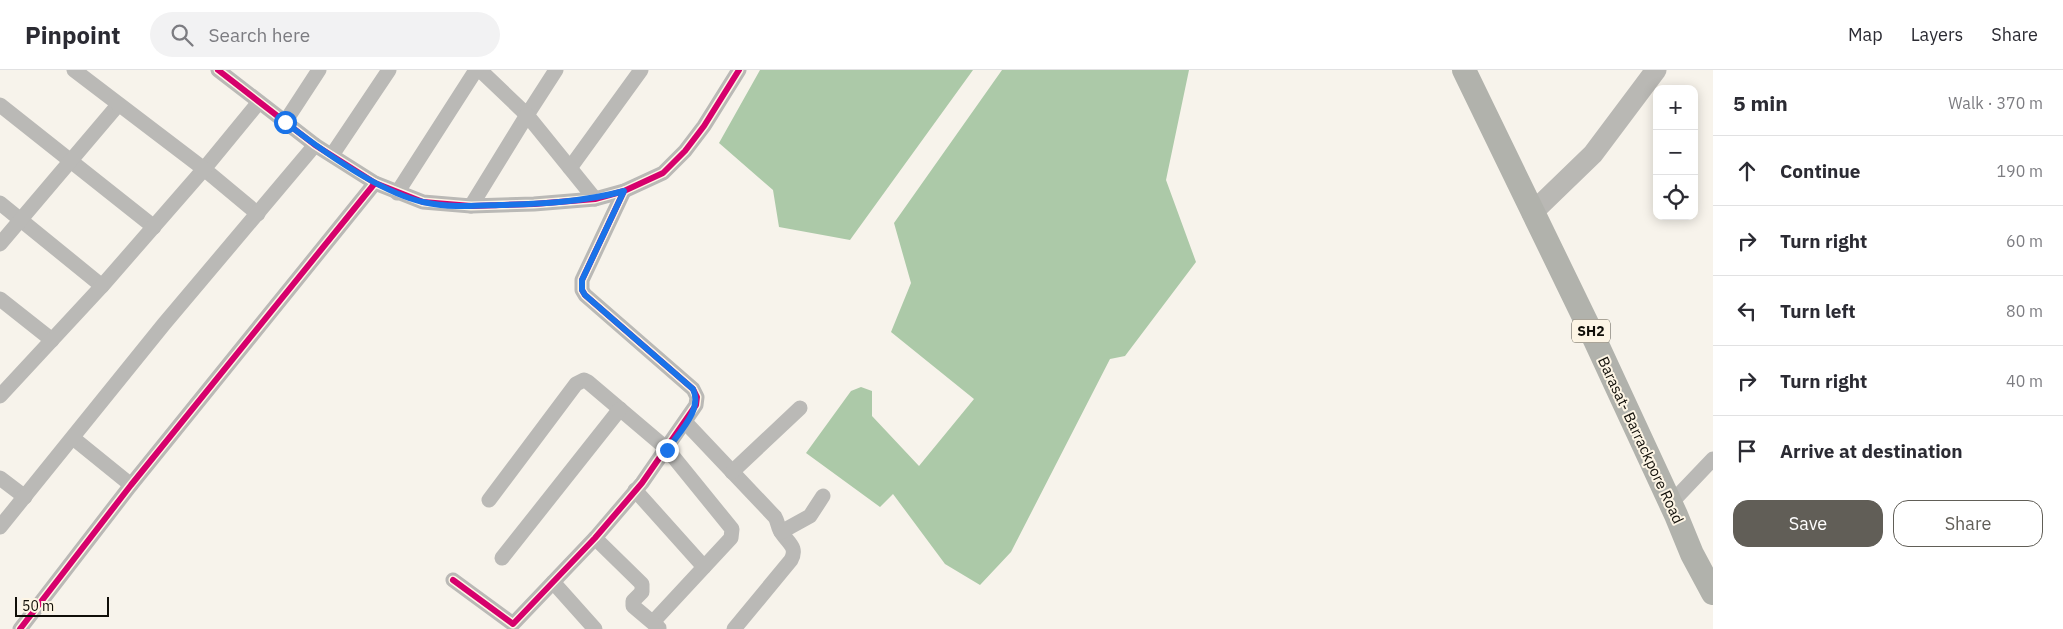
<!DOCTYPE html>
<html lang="en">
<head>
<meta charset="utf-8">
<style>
	body { margin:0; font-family:"IBM Plex Sans",sans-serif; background:#f2f2f3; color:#2b2b33 }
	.controls { position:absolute; right:15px; top:15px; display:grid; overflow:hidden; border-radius:10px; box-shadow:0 2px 12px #0003 }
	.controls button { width:45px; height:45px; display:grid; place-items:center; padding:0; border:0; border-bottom:1px solid #e1e1e2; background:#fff; color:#2b2b33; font:25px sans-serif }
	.scale { position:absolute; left:15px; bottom:12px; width:94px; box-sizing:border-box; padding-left:5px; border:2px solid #100e08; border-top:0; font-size:14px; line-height:18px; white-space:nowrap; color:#100e08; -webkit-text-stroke:4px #fdf5e5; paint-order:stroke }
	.stop { position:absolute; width:15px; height:15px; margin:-11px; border:4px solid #1a73e8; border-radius:50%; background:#fff }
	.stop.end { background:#1a73e8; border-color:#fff; box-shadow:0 1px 5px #0008 }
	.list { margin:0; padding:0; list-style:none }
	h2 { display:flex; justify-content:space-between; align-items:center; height:65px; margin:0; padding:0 20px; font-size:21px }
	h2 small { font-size:16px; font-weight:400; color:#7c7c81 }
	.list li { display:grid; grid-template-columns:32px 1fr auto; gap:15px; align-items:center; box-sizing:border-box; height:70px; padding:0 20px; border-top:1px solid #e1e1e2 }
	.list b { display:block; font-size:19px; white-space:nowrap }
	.list em { font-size:16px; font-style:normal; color:#7c7c81 }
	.actions { display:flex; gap:10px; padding:15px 20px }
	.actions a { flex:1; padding:11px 0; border:1px solid #615e57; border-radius:15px; text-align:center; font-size:18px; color:#615e57 }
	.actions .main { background:#615e57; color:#fff }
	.icon { flex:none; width:28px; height:28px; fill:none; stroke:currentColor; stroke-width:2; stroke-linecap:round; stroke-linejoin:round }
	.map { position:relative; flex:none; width:1713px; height:559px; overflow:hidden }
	header { display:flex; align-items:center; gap:30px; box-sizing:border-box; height:70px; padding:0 25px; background:#fff; border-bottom:1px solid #e1e1e2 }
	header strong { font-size:24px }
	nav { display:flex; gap:28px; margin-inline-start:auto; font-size:18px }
	.search { width:350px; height:45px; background:#f2f2f3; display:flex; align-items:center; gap:12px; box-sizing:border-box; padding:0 18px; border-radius:28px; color:#7c7c81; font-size:19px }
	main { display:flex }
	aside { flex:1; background:#fff }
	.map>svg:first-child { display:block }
	.water { fill:#acc9a8 }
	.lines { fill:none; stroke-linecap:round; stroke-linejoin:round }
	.street { stroke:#bab9b6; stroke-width:15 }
	.secondary { stroke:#b9b8b4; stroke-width:21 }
	.primary { stroke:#b1b2ac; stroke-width:24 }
	.cycleway-casing { stroke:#fdf5e5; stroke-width:9 }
	.cycleway { stroke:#d6006c; stroke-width:6 }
	.route { stroke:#1a73e8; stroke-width:6 }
	.labels { text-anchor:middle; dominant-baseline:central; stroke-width:4; stroke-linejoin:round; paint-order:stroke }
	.shield { fill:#fdf5e5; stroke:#57534a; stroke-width:1 }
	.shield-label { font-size:14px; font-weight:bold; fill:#100e08 }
	.street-label { font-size:15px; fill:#100e08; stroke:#fdf5e5 }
</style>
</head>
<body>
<header>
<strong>Pinpoint</strong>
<div class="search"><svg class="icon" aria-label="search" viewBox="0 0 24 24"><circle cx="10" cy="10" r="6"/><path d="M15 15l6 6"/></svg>Search here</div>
<nav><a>Map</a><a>Layers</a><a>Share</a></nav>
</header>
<main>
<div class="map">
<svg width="1713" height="559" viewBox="0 0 1713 559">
	<rect width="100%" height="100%" fill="#f7f3eb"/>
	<g class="water">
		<path d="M 760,0 L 973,0 L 850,170 L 779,157 L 773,120 L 719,73 Z"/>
		<path d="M 1002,0 L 1189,0 L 1166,110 L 1196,192 L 1125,286 L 1110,289 L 1011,482 L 980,515 L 945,494 L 893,424 L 880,437 L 806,383 L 851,321 L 861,317 L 872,321 L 872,346 L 919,396 L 974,329 L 891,262 L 911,213 L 894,153 Z"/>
	</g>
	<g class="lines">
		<g class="street">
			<path d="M 218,0 L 315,75 L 375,113 L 423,132 L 471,136 L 534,134 L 595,129 L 624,121 L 663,103 L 685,81 L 704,56 L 739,0"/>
			<path d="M 480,0 L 527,45 L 556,0"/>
			<path d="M 0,35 L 154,157"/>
			<path d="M 285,52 L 319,0"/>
			<path d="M 332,85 L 389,0"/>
			<path d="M 570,98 L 641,0"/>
			<path d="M 397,123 L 476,0"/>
			<path d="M 0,133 L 102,216"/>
			<path d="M 471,136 L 527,45 L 595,129"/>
			<path d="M 258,144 L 204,99 L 259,32"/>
			<path d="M 0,174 L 118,35"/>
			<path d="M 0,229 L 52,270"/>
			<path d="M 0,326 L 102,216 L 204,99 L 74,0"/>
			<path d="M 686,353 L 775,447 C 778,452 778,458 781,462 C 788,473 798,477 791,490 L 734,559"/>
			<path d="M 73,368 L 131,415"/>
			<path d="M 732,402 L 800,338"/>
			<path d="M 0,408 L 25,427"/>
			<path d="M 635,420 L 704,497"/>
			<path d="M 489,430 L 576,314 L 584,310 L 588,312 L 667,379 L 732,459 L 731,468 L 653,552"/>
			<path d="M 1671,433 L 1713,389"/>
			<path d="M 0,457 L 164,254 L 315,75"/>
			<path d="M 781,462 L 810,446 L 823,426"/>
			<path d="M 595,468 L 642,514 L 642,522 L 633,531 L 633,536 L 659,558"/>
			<path d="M 502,488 L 620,339"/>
			<path d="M 453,510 L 513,554 L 595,468 L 642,413 L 696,335 L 697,327 L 693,319 L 585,225 L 582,220 L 582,210 L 624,121"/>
			<path d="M 553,512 L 595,559"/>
			<path d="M 20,559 L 131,415 L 375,113"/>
		</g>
		<path class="secondary" d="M 1532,143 L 1593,84 L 1656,0"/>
		<path class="primary" d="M 1464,0 L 1595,270 L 1676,445 L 1692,484 L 1713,523"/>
		<g class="cycleway-casing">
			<g id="cycleway">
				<path d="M 218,0 L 315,75 L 375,113 L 423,132 L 471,136 L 534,134 L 595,129 L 624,121 L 663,103 L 685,81 L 704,56 L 739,0"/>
				<path d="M 453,510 L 513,554 L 595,468 L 642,413 L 696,335 L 697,327 L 693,319 L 585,225 L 582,220 L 582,210 L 624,121"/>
				<path d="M 20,559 L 131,415 L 375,113"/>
			</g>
		</g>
		<use href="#cycleway" class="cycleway"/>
	</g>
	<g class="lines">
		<path class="route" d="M 285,52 C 321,80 378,122 423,132 C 448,138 474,136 499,135 C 541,134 583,132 624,121 L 582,210 L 582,220 L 585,225 L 693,319 C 703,340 679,362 667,380"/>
	</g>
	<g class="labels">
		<rect class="shield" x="1572" y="249.5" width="38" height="23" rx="4"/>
		<g class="shield-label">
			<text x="1591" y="261">SH2</text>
		</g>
		<g class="street-label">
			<text transform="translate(1641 370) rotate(65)">Barasat- Barrackpore Road</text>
		</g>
	</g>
</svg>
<div class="controls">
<button>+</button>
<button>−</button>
<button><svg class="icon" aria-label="locate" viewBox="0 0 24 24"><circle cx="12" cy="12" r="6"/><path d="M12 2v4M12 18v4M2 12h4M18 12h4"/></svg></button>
</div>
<div class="scale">50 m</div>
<div class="stop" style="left:285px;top:52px"></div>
<div class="stop end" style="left:667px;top:380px"></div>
</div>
<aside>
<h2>5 min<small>Walk · 370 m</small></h2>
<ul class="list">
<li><svg class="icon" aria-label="ahead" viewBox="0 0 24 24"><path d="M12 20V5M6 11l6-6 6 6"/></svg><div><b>Continue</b></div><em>190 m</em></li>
<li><svg class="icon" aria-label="right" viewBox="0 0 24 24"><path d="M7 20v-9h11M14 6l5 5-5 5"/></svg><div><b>Turn right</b></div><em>60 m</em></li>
<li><svg class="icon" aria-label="left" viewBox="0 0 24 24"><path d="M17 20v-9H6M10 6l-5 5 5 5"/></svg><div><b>Turn left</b></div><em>80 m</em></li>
<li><svg class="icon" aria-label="right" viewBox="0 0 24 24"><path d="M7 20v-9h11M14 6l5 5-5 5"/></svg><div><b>Turn right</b></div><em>40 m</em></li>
<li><svg class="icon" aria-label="arrive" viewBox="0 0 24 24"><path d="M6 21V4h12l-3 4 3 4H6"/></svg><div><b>Arrive at destination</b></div></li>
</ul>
<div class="actions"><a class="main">Save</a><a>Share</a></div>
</aside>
</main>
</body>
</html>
